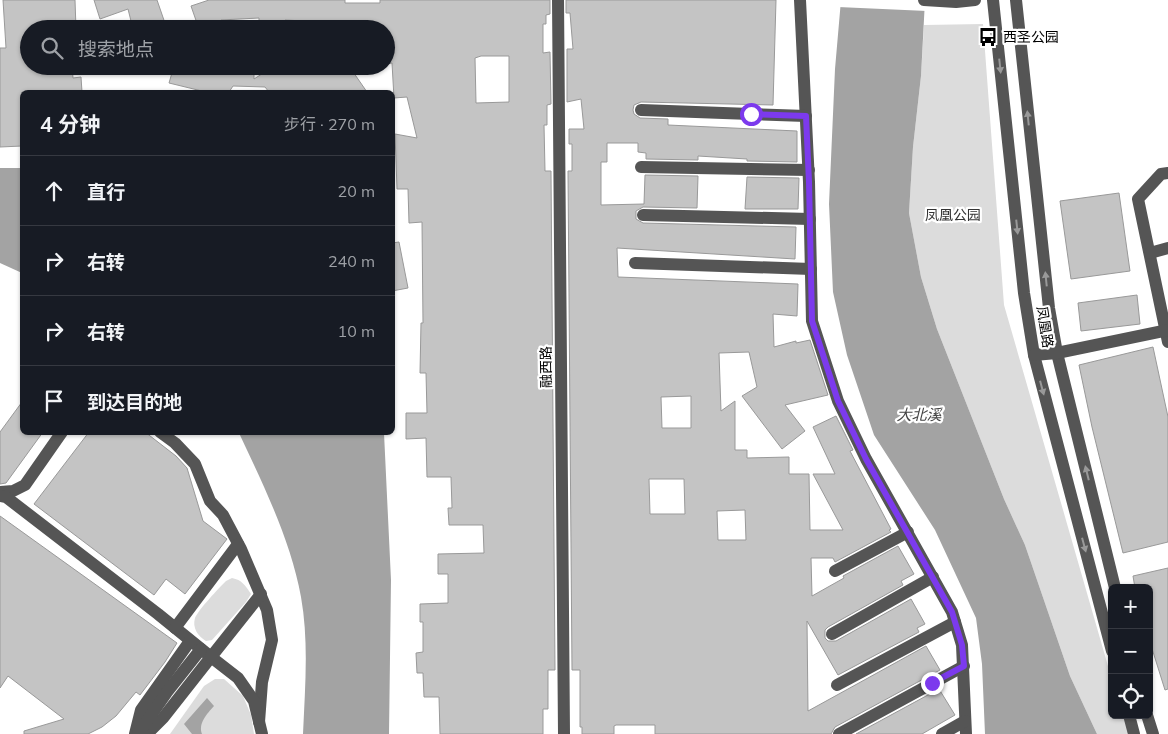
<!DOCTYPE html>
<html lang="zh">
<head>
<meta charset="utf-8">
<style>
	body { margin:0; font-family:Mulish,"Noto Sans SC",sans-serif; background:#20242c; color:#f1f3f6 }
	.controls { position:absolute; right:15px; bottom:15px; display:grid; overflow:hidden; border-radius:8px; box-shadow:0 1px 4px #0004 }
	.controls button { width:45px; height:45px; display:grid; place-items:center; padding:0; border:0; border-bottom:1px solid #363941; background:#171b24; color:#f1f3f6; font:25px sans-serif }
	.stop { position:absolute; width:15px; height:15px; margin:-11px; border:4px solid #7c3aed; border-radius:50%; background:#fff }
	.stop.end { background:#7c3aed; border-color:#fff; box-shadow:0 1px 5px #0008 }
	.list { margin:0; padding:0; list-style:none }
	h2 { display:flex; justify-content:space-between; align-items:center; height:65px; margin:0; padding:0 20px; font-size:21px }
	h2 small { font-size:16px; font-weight:400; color:#9ea1a6 }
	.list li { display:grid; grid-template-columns:32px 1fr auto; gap:15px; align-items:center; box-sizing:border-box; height:70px; padding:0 20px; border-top:1px solid #363941 }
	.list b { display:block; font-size:19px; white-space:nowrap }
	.list em { font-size:16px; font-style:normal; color:#9ea1a6 }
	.icon { flex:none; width:28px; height:28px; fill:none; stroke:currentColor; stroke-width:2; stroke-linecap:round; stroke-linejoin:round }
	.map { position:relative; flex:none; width:1168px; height:734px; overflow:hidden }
	.search { position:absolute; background:#171b24; box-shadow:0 1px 4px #0004; left:20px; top:20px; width:375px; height:55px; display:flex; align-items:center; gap:12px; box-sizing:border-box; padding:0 18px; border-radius:28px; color:#9ea1a6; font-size:19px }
	.panel { position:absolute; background:#171b24; box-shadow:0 1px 4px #0004; left:20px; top:90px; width:375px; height:345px; border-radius:8px }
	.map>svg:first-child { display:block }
	.green { fill:#dcdcdc }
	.water { fill:#a3a3a3 }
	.pier { fill:#fff }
	.building { fill:#c4c4c4; stroke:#999; fill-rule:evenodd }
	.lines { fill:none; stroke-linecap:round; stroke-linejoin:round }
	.minor { stroke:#555; stroke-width:12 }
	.oneway { fill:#999 }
	.route { stroke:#7c3aed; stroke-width:6 }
	.labels { text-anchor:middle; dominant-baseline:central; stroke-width:4.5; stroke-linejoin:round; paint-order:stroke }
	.poi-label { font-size:14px; fill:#000; stroke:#fff; text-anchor:start }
	.park-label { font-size:14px; fill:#333; stroke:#fff }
	.street-label { font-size:14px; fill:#000; stroke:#fff }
	.water-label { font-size:15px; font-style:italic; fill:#444; stroke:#fff }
</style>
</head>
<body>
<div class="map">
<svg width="1168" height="734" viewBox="0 0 1168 734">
	<rect width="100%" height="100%" fill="#fff"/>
	<g class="green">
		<path d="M 983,24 L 1004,305 L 1112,680 L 1112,715 L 1124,715 L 1130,733 L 1126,734 L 1097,734 L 1070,676 L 1025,545 L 1004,499 L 937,329 L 921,277 L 909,213 L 913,147 L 921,76 L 924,25 Z"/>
		<path d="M 232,578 C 242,580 245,585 251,594 L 246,602 L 212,640 L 206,641 C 198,636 192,628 195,618 C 198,610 219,588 226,581 Z"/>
		<path d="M 215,679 L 224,679 L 243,696 L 251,715 L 254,734 L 170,734 L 204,686 Z"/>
	</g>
	<g class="water">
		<path d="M 841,0 L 925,0 L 921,76 L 913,147 L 909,213 L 921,277 L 937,329 L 1004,499 L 1025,545 L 1070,676 L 1097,734 L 985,734 L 982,664 L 976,618 L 935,530 L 874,435 L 847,355 L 833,292 L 829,204 L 835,69 Z"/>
		<path d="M 0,168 L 22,168 L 22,273 L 0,263 Z"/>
		<path d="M 239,433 L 384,433 L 391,580 L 389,734 L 303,734 C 305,688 309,642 301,597 C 291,541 263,484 239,433 Z"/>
		<path d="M 207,698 L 214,706 C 207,714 198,723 202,734 L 192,734 L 184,724 Z"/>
	</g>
	<path class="pier" d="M 838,0 L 927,0 L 927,11 L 838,7 Z"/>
	<g class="building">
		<path d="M 3,0 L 75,0 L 76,29 L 29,29 L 29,66 L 72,66 L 73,78 L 81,77 L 82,92 L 22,92 L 22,146 L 0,147 L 0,48 L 6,48 Z"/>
		<path d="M 94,0 L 157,0 L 167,29 L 133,29 L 128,9 L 100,19 Z"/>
		<path d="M 209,0 L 345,0 L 345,3 L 380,3 L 380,0 L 550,0 L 550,14 L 546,15 L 546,24 L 543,24 L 543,53 L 550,52 L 551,104 L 547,105 L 547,125 L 544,125 L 545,171 L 551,171 L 555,670 L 548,670 L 548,709 L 543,709 L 543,734 L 440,734 L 439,697 L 424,697 L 423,673 L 417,673 L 416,653 L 423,652 L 423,622 L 420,622 L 420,604 L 448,603 L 448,574 L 438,574 L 438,554 L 484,553 L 483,525 L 449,525 L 448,508 L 452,508 L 451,477 L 427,477 L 426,438 L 406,439 L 406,413 L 427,413 L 426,373 L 420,373 L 421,323 L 423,323 L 422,222 L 409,223 L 408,189 L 397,189 L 395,134 L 417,138 L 407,97 L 394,98 L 392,63 L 386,64 L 386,28 L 380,28 L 380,25 L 285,20 L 285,22 L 259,23 L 259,18 L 221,20 L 224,29 L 199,29 L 191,6 ZM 481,56 L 509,56 L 509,102 L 476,103 L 475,58 Z"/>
		<path d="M 566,0 L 776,0 L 773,105 L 641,102 L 634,105 L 633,110 L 634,114 L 640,118 L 668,119 L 668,125 L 797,131 L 797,162 L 747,161 L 747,159 L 698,156 L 698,160 L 646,159 L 646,153 L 638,152 L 638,143 L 607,143 L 607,162 L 601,162 L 601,205 L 644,204 L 645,175 L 698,176 L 697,208 L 643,207 L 636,211 L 636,219 L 643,223 L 796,227 L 795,259 L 617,248 L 618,277 L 798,284 L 797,316 L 773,314 L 774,347 L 796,341 L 796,343 L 810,340 L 828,395 L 785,405 L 805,431 L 782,449 L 742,396 L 757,387 L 749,352 L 719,353 L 721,411 L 735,401 L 735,450 L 747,450 L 747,458 L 789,457 L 789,474 L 809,474 L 810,530 L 843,530 L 813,474 L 835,474 L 813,427 L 836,416 L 853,450 L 850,451 L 891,529 L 889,530 L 891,532 L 835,562 L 833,558 L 811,558 L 812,596 L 844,578 L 843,576 L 898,546 L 914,574 L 901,581 L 903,585 L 828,627 L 825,630 L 825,638 L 828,641 L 836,641 L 911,599 L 925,624 L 917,628 L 919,632 L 838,675 L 807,621 L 808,711 L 926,646 L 940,670 L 835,727 L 831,734 L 655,734 L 655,725 L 616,725 L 614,726 L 614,734 L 582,734 L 582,727 L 580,727 L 580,670 L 572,670 L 568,171 L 572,171 L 572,144 L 569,144 L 569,129 L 584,129 L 581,99 L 567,102 L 567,49 L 573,49 L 570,13 L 566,13 ZM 691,396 L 691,428 L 662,428 L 661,397 ZM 649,479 L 684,479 L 685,514 L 650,514 ZM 745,510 L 746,540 L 718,540 L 717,511 Z"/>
		<path d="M 174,66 L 254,67 L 254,79 L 274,66 L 349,66 L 367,92 L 269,92 L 265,87 L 233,86 L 229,92 L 206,92 L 169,83 Z"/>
		<path d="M 747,177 L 799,178 L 798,209 L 745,209 Z"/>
		<path d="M 1119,193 L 1130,271 L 1071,279 L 1060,201 Z"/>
		<path d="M 399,242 L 408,288 L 392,291 L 392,243 Z"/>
		<path d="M 1137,295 L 1140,324 L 1081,331 L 1078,303 Z"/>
		<path d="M 1153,347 L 1168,417 L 1168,542 L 1123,553 L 1092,427 L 1079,365 Z"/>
		<path d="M 22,402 L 22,432 L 43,432 L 6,483 L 0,484 L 0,432 Z"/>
		<path d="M 89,432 L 145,432 L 176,456 L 187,468 L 203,521 L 227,539 L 185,594 L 166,579 L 154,595 L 34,504 Z"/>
		<path d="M 0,516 L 177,643 L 165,662 L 140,695 L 136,692 L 116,716 L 102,727 L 88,734 L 24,734 L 24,731 L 64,719 L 8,676 L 0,688 Z"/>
		<path d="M 1168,568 L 1168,689 L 1165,690 L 1149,639 L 1149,588 L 1135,588 L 1133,576 Z"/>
		<path d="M 939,689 L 955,715 L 922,734 L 856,734 Z"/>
	</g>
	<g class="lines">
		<g class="minor">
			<path d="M 558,0 L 564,734"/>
			<path d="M 800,0 L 809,182 L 812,321 L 838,401 L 866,459 L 952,612 L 962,645 L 966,734"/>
			<path d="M 924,0 L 956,2 L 975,0"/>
			<path d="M 993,0 L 1024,293 L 1034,355 L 1112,651"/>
			<path d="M 1016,0 L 1049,308 L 1057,353 L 1115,588"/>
			<path d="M 641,110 L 806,116"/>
			<path d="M 641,167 L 809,170"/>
			<path d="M 1168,173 L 1161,174 L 1138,199 L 1168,342"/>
			<path d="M 643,215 L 810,219"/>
			<path d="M 1150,253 L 1168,248"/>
			<path d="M 635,263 L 811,269"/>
			<path d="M 1034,355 L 1057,353 L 1168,330"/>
			<path d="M 160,432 L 175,443 L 195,464 L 210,501 L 223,515 L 241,549 L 267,610 L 272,640 L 262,682 L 259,722"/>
			<path d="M 0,492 L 13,491 L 25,485 L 62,432"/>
			<path d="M 0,496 L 6,497 L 158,614 L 211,657 L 163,718 L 147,734"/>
			<path d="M 835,571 L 908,532"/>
			<path d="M 261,594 L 211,657 L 238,678 L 254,701 L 262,734"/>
			<path d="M 175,628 L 238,544"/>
			<path d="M 832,634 L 933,577"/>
			<path d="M 837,685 L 955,622"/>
			<path d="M 1129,715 L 1134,734"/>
			<path d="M 1147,715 L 1153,734"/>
			<path d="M 135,734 L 141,710 L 190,641"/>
			<path d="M 138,734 L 167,692 L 201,649"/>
			<path d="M 839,734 L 964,666"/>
			<path d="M 942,734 L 965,721"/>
		</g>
	</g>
	<defs><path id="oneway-solid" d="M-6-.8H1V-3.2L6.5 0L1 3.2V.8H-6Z" transform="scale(1.25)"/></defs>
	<g class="oneway">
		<use href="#oneway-solid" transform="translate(1000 66) rotate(84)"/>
		<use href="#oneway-solid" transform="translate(1028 118) rotate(-96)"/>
		<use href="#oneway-solid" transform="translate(1017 227) rotate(84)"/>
		<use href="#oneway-solid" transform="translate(1046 279) rotate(-96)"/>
		<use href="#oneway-solid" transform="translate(1042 388) rotate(75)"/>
		<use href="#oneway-solid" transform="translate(1087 473) rotate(-104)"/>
		<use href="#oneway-solid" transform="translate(1084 545) rotate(75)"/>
	</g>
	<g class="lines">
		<path class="route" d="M 751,114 L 806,116 L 809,182 L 812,321 L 838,401 L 866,459 L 952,612 L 962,645 L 964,666 L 932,683"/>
	</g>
	<defs>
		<g id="bus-bare" transform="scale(1.5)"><path d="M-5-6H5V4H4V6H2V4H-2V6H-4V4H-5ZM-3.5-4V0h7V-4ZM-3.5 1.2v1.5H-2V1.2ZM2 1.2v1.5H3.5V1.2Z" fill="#000" stroke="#fff" stroke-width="2.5" paint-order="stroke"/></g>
	</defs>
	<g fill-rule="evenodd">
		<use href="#bus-bare" x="988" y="37"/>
	</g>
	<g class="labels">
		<g class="poi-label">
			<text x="1003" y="37">西圣公园</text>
		</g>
		<g class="park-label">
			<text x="953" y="215">凤凰公园</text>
		</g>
		<g class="street-label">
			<text transform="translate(1045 327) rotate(81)">凤凰路</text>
			<text transform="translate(546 367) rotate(-91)">融西路</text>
		</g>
		<g class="water-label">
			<text x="919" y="414">大北溪</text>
		</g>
	</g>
</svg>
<div class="controls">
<button>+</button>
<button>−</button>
<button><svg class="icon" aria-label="locate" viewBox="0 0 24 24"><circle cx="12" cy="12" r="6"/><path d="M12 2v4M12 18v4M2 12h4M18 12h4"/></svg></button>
</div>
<div class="stop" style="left:751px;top:114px"></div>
<div class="stop end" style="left:932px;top:683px"></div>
<div class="search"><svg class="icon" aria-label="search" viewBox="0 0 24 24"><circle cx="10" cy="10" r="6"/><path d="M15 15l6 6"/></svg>搜索地点</div>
<section class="panel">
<h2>4 分钟<small>步行 · 270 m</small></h2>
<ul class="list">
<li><svg class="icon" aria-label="ahead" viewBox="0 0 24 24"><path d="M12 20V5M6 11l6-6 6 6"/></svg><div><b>直行</b></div><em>20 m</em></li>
<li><svg class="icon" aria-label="right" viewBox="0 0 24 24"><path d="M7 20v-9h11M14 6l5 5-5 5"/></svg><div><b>右转</b></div><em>240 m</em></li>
<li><svg class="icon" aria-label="right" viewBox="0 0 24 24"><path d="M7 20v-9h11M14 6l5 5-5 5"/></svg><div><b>右转</b></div><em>10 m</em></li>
<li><svg class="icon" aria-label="arrive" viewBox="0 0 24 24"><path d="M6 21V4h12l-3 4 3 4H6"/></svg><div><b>到达目的地</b></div></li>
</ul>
</section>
</div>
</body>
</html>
